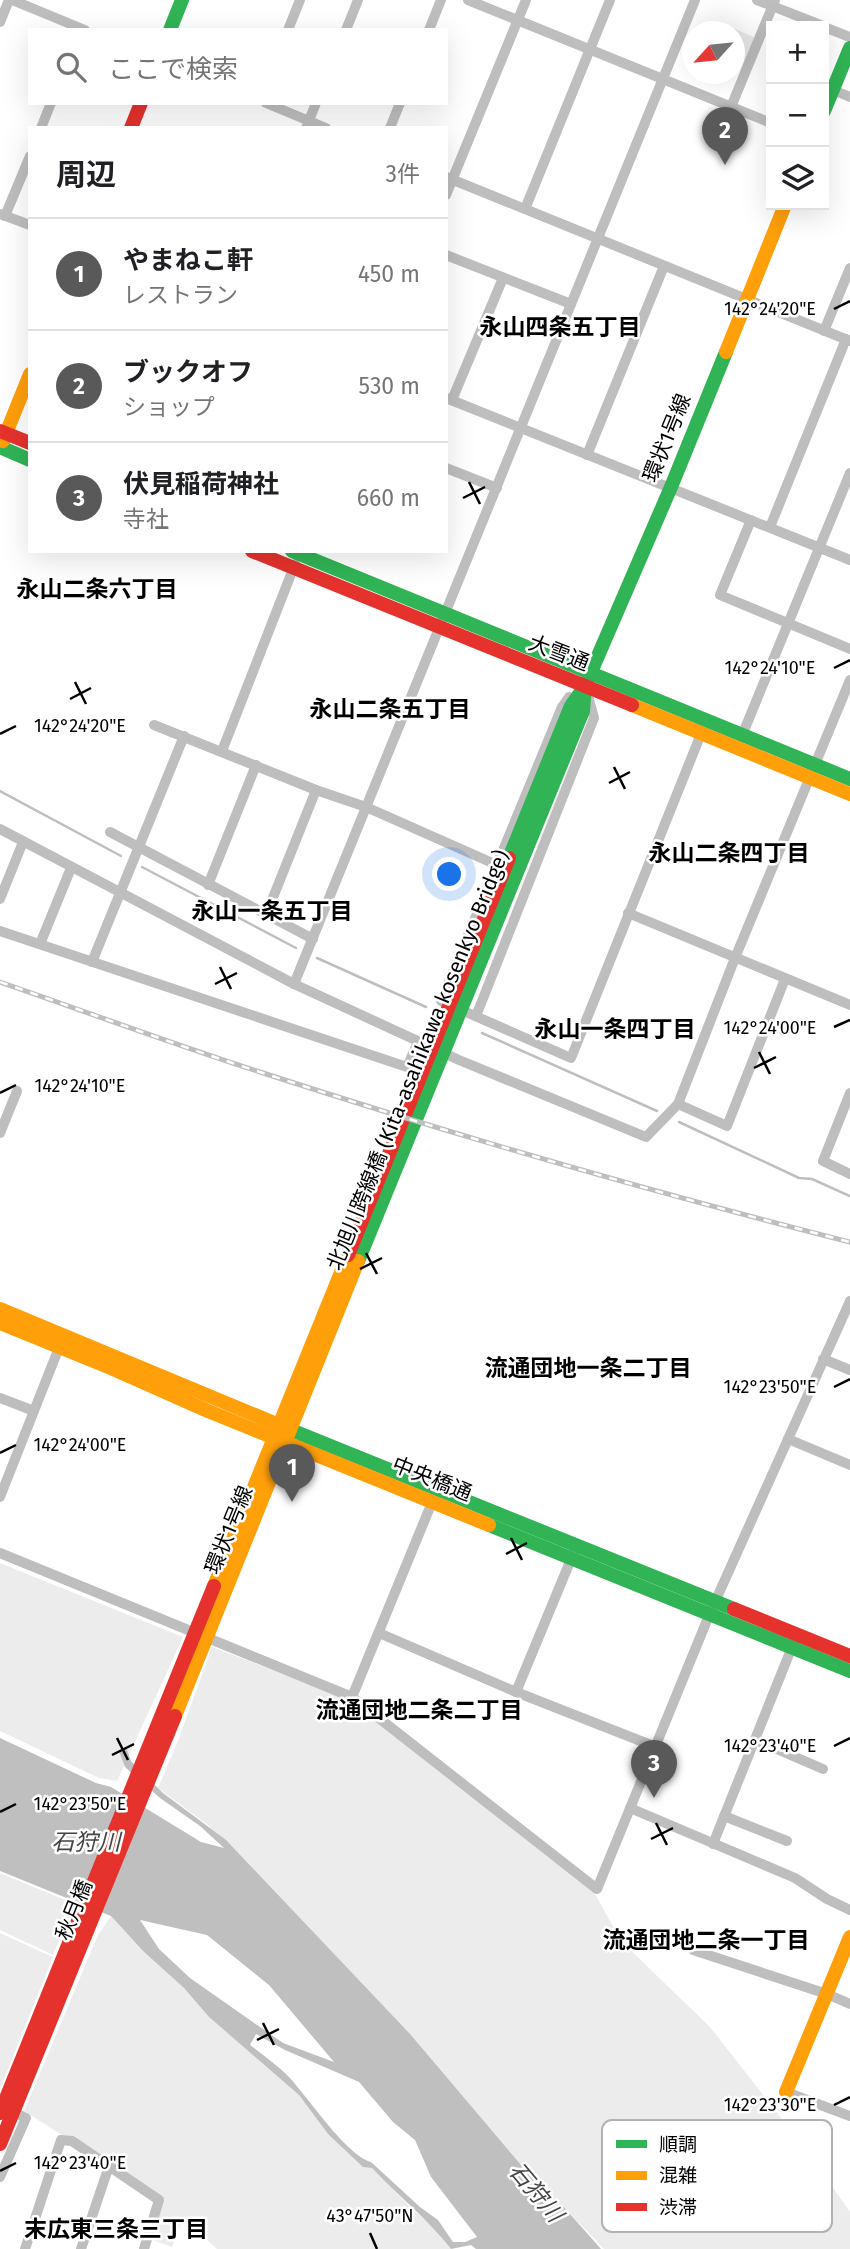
<!DOCTYPE html>
<html lang="ja">
<head>
<meta charset="utf-8">
<style>
	body { margin:0; font-family:"Fira Sans","Noto Sans JP",sans-serif; background:#f6f6f6; color:#202124 }
	.controls { position:absolute; right:21px; top:21px; display:grid; overflow:hidden; border-radius:0px; box-shadow:0 7px 28px #0002 }
	.controls button { width:63px; height:63px; display:grid; place-items:center; padding:0; border:0; border-bottom:2px solid #e0e0e0; background:#fff; color:#202124; font:35px sans-serif }
	.compass { position:absolute; left:682px; top:21px; width:63px; height:63px; border-radius:50%; background:#fff; box-shadow:0 7px 28px #0002; rotate:243deg }
	.you { position:absolute; left:450px; top:875px; width:24px; height:24px; margin:-18px; border:5px solid #fff; border-radius:50%; background:#1a73e8; box-shadow:0 0 0 10px #1a73e833 }
	.badge { display:grid; place-items:center; width:46px; height:46px; border-radius:50%; background:#595959; color:#fff; font-size:23px; font-weight:700 }
	.pin { position:absolute; translate:-50% -58px; filter:drop-shadow(0 2px 4px #0008) }
	.pin::after { content:''; position:absolute; top:37px; width:24px; height:21px; background:inherit; clip-path:polygon(0 0,100% 0,50% 100%) }
	.list { margin:0; padding:0; list-style:none }
	h2 { display:flex; justify-content:space-between; align-items:center; height:91px; margin:0; padding:0 28px; font-size:30px }
	h2 small { font-size:23px; font-weight:400; color:#757577 }
	.list li { display:grid; grid-template-columns:46px 1fr auto; gap:21px; align-items:center; box-sizing:border-box; height:112px; padding:0 28px; border-top:2px solid #e0e0e0 }
	.list b { display:block; font-size:26px; white-space:nowrap }
	.list p { margin:0; font-size:23px; white-space:nowrap; color:#757577 }
	.list em { font-size:23px; font-style:normal; color:#757577 }
	.icon { flex:none; width:38px; height:38px; fill:none; stroke:currentColor; stroke-width:2; stroke-linecap:round; stroke-linejoin:round }
	.map { position:relative; flex:none; width:850px; height:2249px; overflow:hidden }
	.search { position:absolute; background:#fff; box-shadow:0 7px 28px #0002; left:28px; top:28px; width:420px; height:77px; display:flex; align-items:center; gap:18px; box-sizing:border-box; padding:0 24px; border-radius:0px; color:#757577; font-size:26px }
	.panel { position:absolute; background:#fff; box-shadow:0 7px 28px #0002; left:28px; top:126px; width:420px; height:427px; border-radius:0px }
	.map>svg:first-child { display:block }
	.green { fill:#ececec }
	.water { fill:#bfbfbf; fill-rule:evenodd }
	.lines { fill:none; stroke-linecap:round; stroke-linejoin:round }
	.stream { stroke:#bfbfbf; stroke-width:2.5 }
	.street { stroke:#bebebe; stroke-width:10 }
	.fast { stroke:#30b455; stroke-width:14 }
	.slow { stroke:#ff9f0a; stroke-width:14 }
	.jam { stroke:#e5322d; stroke-width:14 }
	.rail-casing { stroke:#bebebe; stroke-width:5 }
	.rail { stroke:#fff; stroke-width:2.5; stroke-dasharray:8; stroke-linecap:butt }
	.ticks { fill:none; stroke:#000; stroke-width:2.5 }
	.labels { text-anchor:middle; dominant-baseline:central; stroke-width:5; stroke-linejoin:round; paint-order:stroke }
	.street-label { font-size:21px; fill:#000; stroke:#fff }
	.neighbourhood-label { font-size:23px; font-weight:bold; fill:#000; stroke:#fff }
	.water-label { font-size:23px; font-style:italic; fill:#444; stroke:#fff }
	.key { fill:#fff; stroke:#b2b2b2; stroke-width:2 }
	.key-label { font-size:19px; fill:#000 }
	.ticks-label { font-size:18px; text-anchor:middle; fill:#000; stroke:#fff; stroke-width:5; stroke-linejoin:round; paint-order:stroke }
</style>
</head>
<body>
<div class="map">
<svg width="850" height="2249" viewBox="0 0 850 2249">
	<rect width="100%" height="100%" fill="#fff"/>
	<g class="green">
		<path d="M 726,25 L 756,38 L 742,70 L 735,67 L 734,32 L 723,32 Z"/>
		<path d="M 0,1563 L 183,1637 L 117,1781 L 99,1778 L 0,1731 Z"/>
		<path d="M 212,1647 L 353,1701 L 594,1892 L 621,1941 L 710,2027 L 811,2156 L 850,2212 L 850,2249 L 604,2249 L 563,2206 L 532,2178 L 209,1826 L 158,1788 L 178,1741 Z"/>
		<path d="M 0,1873 L 75,1904 L 53,1955 L 0,1930 Z"/>
		<path d="M 111,1916 L 143,1951 L 184,1988 L 209,2017 L 299,2095 L 328,2134 L 372,2168 L 412,2209 L 432,2225 L 451,2249 L 217,2249 L 183,2218 L 172,2247 L 150,2239 L 161,2198 L 24,2111 L 98,1935 Z"/>
		<path d="M 0,1933 L 53,1957 L 0,2089 Z"/>
	</g>
	<path class="water" d="M 0,1738 L 96,1783 L 111,1787 L 201,1842 L 224,1848 L 200,1826 L 160,1798 L 125,1767 L 119,1751 L 126,1747 L 131,1761 L 163,1793 L 226,1840 L 410,2034 L 532,2178 L 563,2206 L 601,2249 L 476,2249 L 471,2245 L 451,2249 C 428,2219 398,2196 372,2168 L 363,2167 L 328,2134 L 299,2095 L 209,2017 L 184,1988 L 143,1951 L 111,1916 L 0,1871 ZM 140,1920 L 207,1935 L 269,1985 L 334,2062 L 283,2043 L 190,1978 L 159,1949 ZM 256,2034 L 285,2050 L 359,2082 L 393,2122 L 415,2140 L 431,2177 L 477,2237 L 465,2242 L 453,2242 L 438,2220 L 420,2207 L 371,2162 C 346,2155 308,2097 288,2076 C 277,2065 263,2055 250,2045 Z"/>
	<g class="lines">
		<g class="stream">
			<path d="M 0,791 L 121,856"/>
			<path d="M 142,867 L 296,948"/>
			<path d="M 317,958 L 426,1007"/>
			<path d="M 482,1033 L 657,1111"/>
			<path d="M 679,1122 L 799,1178 L 812,1179 L 850,1196"/>
		</g>
		<g class="street">
			<path d="M 12,0 L 85,30"/>
			<path d="M 468,0 L 771,123"/>
			<path d="M 757,0 L 823,26"/>
			<path d="M 0,22 L 9,0"/>
			<path d="M 824,27 L 850,37"/>
			<path d="M 288,30 L 300,0"/>
			<path d="M 346,30 L 358,0"/>
			<path d="M 429,30 L 441,0"/>
			<path d="M 833,90 L 850,97"/>
			<path d="M 266,103 L 326,128"/>
			<path d="M 731,107 L 775,0"/>
			<path d="M 41,128 L 51,103"/>
			<path d="M 306,128 L 316,103"/>
			<path d="M 390,128 L 400,103"/>
			<path d="M 446,177 L 850,341"/>
			<path d="M 446,195 L 526,0"/>
			<path d="M 525,209 L 610,0"/>
			<path d="M 0,214 L 30,225"/>
			<path d="M 5,216 L 30,156"/>
			<path d="M 446,255 L 571,304"/>
			<path d="M 824,331 L 850,268"/>
			<path d="M 446,398 L 850,560"/>
			<path d="M 452,400 L 503,278"/>
			<path d="M 587,455 L 664,266"/>
			<path d="M 446,468 L 497,488"/>
			<path d="M 751,520 L 720,595 L 850,649"/>
			<path d="M 770,527 L 846,339"/>
			<path d="M 569,697 L 562,707 L 441,1001 L 571,1058 L 703,729"/>
			<path d="M 154,725 L 316,790 L 366,807 L 497,865"/>
			<path d="M 741,738 L 850,473"/>
			<path d="M 222,751 L 295,564"/>
			<path d="M 0,829 L 294,984 L 459,1060 L 646,1137 L 678,1104 L 735,958 L 850,680"/>
			<path d="M 110,832 L 313,939"/>
			<path d="M 208,885 L 256,765"/>
			<path d="M 0,899 L 23,842"/>
			<path d="M 628,913 L 850,1005"/>
			<path d="M 266,915 L 316,790"/>
			<path d="M 0,931 L 407,1067 L 418,1042"/>
			<path d="M 40,944 L 71,868"/>
			<path d="M 92,962 L 184,736"/>
			<path d="M 294,984 L 695,0"/>
			<path d="M 476,1016 L 594,718 L 588,696"/>
			<path d="M 850,1093 L 823,1161 L 850,1174"/>
			<path d="M 678,1104 L 727,1126 L 785,979"/>
			<path d="M 0,1133 L 17,1091"/>
			<path d="M 823,1359 L 850,1370"/>
			<path d="M 0,1398 L 34,1411"/>
			<path d="M 788,1439 L 850,1465"/>
			<path d="M 0,1497 L 62,1340"/>
			<path d="M 0,1553 L 352,1697 L 597,1889 L 710,1613 L 850,1301"/>
			<path d="M 379,1633 L 516,1692 L 656,1747"/>
			<path d="M 516,1692 L 574,1552"/>
			<path d="M 352,1697 L 435,1495"/>
			<path d="M 756,1740 L 823,1769"/>
			<path d="M 630,1808 L 795,1878 L 827,1899 L 850,1910"/>
			<path d="M 724,1816 L 787,1841"/>
			<path d="M 713,1844 L 794,1642"/>
			<path d="M 693,1950 L 827,1994 L 850,2004"/>
			<path d="M 786,2092 L 850,2116"/>
			<path d="M 0,2177 L 26,2118 L 9,2110"/>
			<path d="M 25,2249 L 61,2140 L 72,2141 L 159,2200 L 144,2249"/>
			<path d="M 81,2249 L 109,2166"/>
		</g>
		<g class="fast">
			<path d="M 170,30 L 182,0"/>
			<path d="M 824,111 L 850,48"/>
			<path d="M 0,447 L 30,460"/>
			<path d="M 292,551 L 850,779"/>
			<path d="M 509,858 L 571,706 L 585,686 L 671,487 L 726,352"/>
			<path d="M 358,1261 L 583,711 L 585,686"/>
			<path d="M 286,1428 L 734,1609"/>
			<path d="M 489,1525 L 850,1671"/>
		</g>
		<g class="slow">
			<path d="M 726,352 L 785,205"/>
			<path d="M 3,441 L 30,374"/>
			<path d="M 632,705 L 850,794"/>
			<path d="M 0,1309 L 286,1428"/>
			<path d="M 0,1323 L 111,1368 L 208,1411 L 489,1525"/>
			<path d="M 214,1586 L 348,1255"/>
			<path d="M 175,1716 L 358,1261"/>
			<path d="M 786,2092 L 850,1937"/>
		</g>
		<g class="jam">
			<path d="M 131,128 L 141,103"/>
			<path d="M 0,431 L 30,443"/>
			<path d="M 252,551 L 632,705"/>
			<path d="M 348,1255 L 509,858"/>
			<path d="M 734,1609 L 850,1656"/>
			<path d="M 0,2113 L 214,1586"/>
			<path d="M 0,2144 L 175,1716"/>
		</g>
		<g class="rail-casing">
			<path id="rail" d="M 0,982 C 87,1012 173,1044 260,1072 C 454,1135 652,1192 850,1242"/>
		</g>
		<use href="#rail" class="rail"/>
	</g>
	<path class="ticks" d="M 834,309 L 850,301M 469,482 L 480,504M 463,498 L 485,487M 834,668 L 850,660M 75,682 L 86,704M 70,699 L 91,688M 0,734 L 16,726M 614,767 L 625,789M 609,783 L 630,772M 220,967 L 231,989M 215,984 L 237,973M 834,1027 L 850,1020M 759,1052 L 770,1074M 754,1068 L 776,1057M 0,1093 L 16,1085M 366,1253 L 377,1274M 360,1269 L 382,1258M 834,1387 L 850,1379M 0,1453 L 16,1445M 511,1538 L 522,1560M 506,1554 L 527,1543M 117,1738 L 128,1760M 834,1746 L 850,1738M 112,1755 L 134,1744M 0,1812 L 16,1804M 656,1823 L 667,1845M 651,1839 L 673,1828M 263,2023 L 274,2045M 257,2040 L 279,2029M 834,2105 L 850,2097M 0,2171 L 16,2163M 370,2233 L 377,2249"/>
	<g class="labels">
		<g class="street-label">
			<text transform="translate(667 438) rotate(-68)">環状1号線</text>
			<text transform="translate(559 653) rotate(21)">大雪通</text>
			<text transform="translate(418 1060) rotate(-68)">北旭川跨線橋 (Kita-asahikawa kosenkyo Bridge)</text>
			<text transform="translate(432 1479) rotate(22)">中央橋通</text>
			<text transform="translate(229 1530) rotate(-68)">環状1号線</text>
			<text transform="translate(74 1910) rotate(-68)">秋月橋</text>
		</g>
		<g class="neighbourhood-label">
			<text x="560" y="327">永山四条五丁目</text>
			<text x="97" y="589">永山二条六丁目</text>
			<text x="390" y="709">永山二条五丁目</text>
			<text x="729" y="853">永山二条四丁目</text>
			<text x="272" y="911">永山一条五丁目</text>
			<text x="615" y="1029">永山一条四丁目</text>
			<text x="588" y="1368">流通団地一条二丁目</text>
			<text x="419" y="1710">流通団地二条二丁目</text>
			<text x="706" y="1940">流通団地二条一丁目</text>
			<text x="116" y="2229">末広東三条三丁目</text>
		</g>
		<g class="water-label">
			<text x="86" y="1842">石狩川</text>
			<text transform="translate(536 2192) rotate(50)">石狩川</text>
		</g>
	</g>
	<rect x="602" y="2120" width="230" height="112" rx="10" class="key"/>
	<rect x="616" y="2140" width="31" height="8" fill="#30b455"/>
	<rect x="616" y="2171" width="31" height="9" fill="#ff9f0a"/>
	<rect x="616" y="2203" width="31" height="8" fill="#e5322d"/>
	<g class="key-label">
		<text x="659" y="2151">順調</text>
		<text x="659" y="2182">混雑</text>
		<text x="659" y="2214">渋滞</text>
	</g>
	<g class="ticks-label">
		<text x="770" y="315">142°24'20"E</text>
		<text x="770" y="674">142°24'10"E</text>
		<text x="80" y="732">142°24'20"E</text>
		<text x="770" y="1034">142°24'00"E</text>
		<text x="80" y="1092">142°24'10"E</text>
		<text x="770" y="1393">142°23'50"E</text>
		<text x="80" y="1451">142°24'00"E</text>
		<text x="770" y="1752">142°23'40"E</text>
		<text x="80" y="1810">142°23'50"E</text>
		<text x="770" y="2111">142°23'30"E</text>
		<text x="80" y="2169">142°23'40"E</text>
		<text x="370" y="2222">43°47'50"N</text>
	</g>
</svg>
<div class="controls">
<button>+</button>
<button>−</button>
<button><svg class="icon" aria-label="layers" viewBox="0 0 24 24"><path d="M12 4l9 5-9 5-9-5zM3 14l9 5 9-5"/></svg></button>
</div>
<svg class="compass" viewBox="-18 -18 36 36"><path d="M0-13l5 13h-10z" fill="#e53935"/><path d="M0 13l5-13h-10z" fill="#757577"/></svg>
<div class="you"></div>
<div class="pin badge" style="left:292px;top:1502px">1</div>
<div class="pin badge" style="left:725px;top:165px">2</div>
<div class="pin badge" style="left:654px;top:1798px">3</div>
<div class="search"><svg class="icon" aria-label="search" viewBox="0 0 24 24"><circle cx="10" cy="10" r="6"/><path d="M15 15l6 6"/></svg>ここで検索</div>
<section class="panel">
<h2>周辺<small>3件</small></h2>
<ul class="list">
<li><span class="badge">1</span><div><b>やまねこ軒</b><p>レストラン</p></div><em>450 m</em></li>
<li><span class="badge">2</span><div><b>ブックオフ</b><p>ショップ</p></div><em>530 m</em></li>
<li><span class="badge">3</span><div><b>伏見稲荷神社</b><p>寺社</p></div><em>660 m</em></li>
</ul>
</section>
</div>
</body>
</html>
